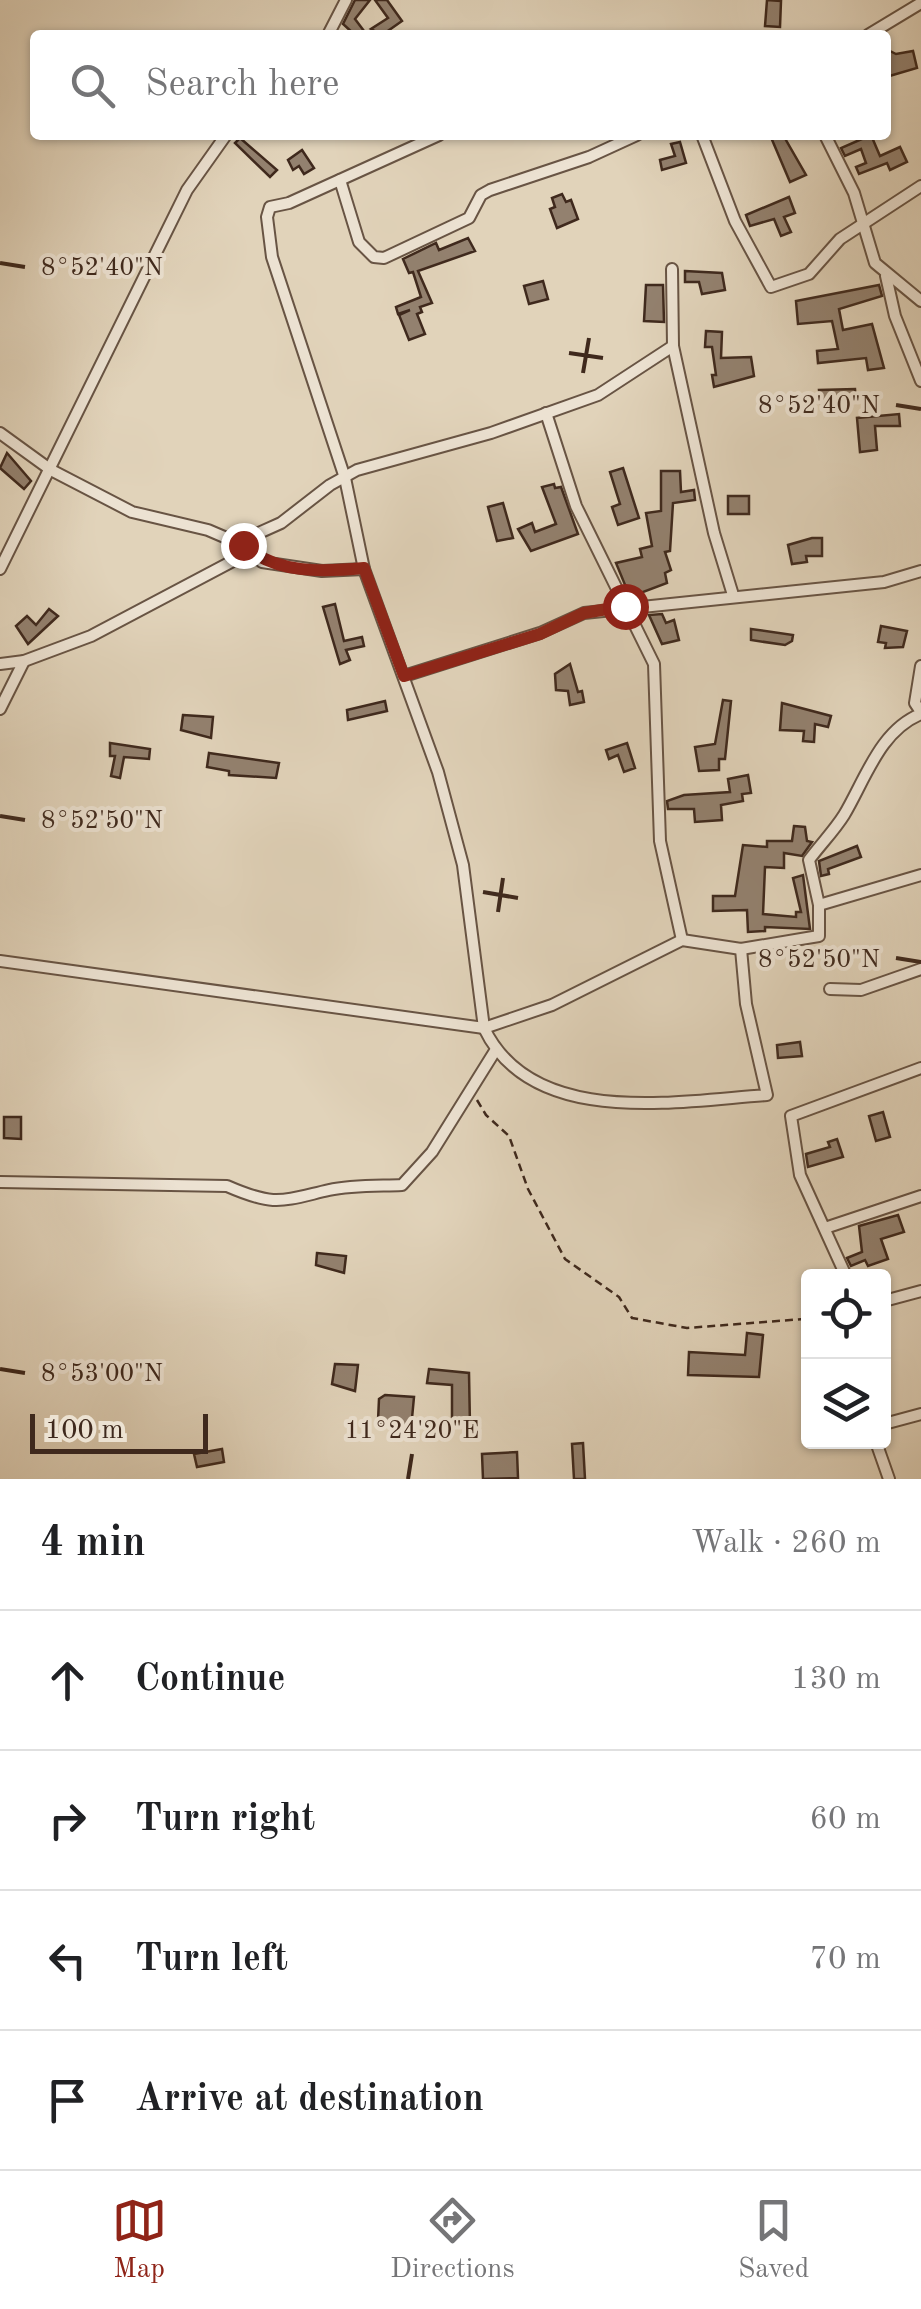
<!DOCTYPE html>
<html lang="en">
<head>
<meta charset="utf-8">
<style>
	body { margin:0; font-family:"Old Standard TT",serif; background:#f6f6f6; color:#202124 }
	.controls { position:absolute; right:30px; bottom:30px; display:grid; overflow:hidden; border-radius:10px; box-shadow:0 2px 8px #0004 }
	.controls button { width:90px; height:90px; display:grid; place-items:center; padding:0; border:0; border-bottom:2px solid #e0e0e0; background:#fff; color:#202124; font:50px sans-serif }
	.scale { position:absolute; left:30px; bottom:25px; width:178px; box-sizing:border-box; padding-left:10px; border:5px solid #3f291d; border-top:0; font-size:28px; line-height:35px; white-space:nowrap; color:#3f291d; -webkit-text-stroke:8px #ece2d2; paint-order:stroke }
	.stop { position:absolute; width:30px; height:30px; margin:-22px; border:8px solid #8f2418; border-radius:50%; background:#fff }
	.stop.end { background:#8f2418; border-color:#fff; box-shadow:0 2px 10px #0008 }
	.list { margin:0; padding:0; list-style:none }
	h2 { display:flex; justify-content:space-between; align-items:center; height:130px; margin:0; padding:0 40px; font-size:42px }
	h2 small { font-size:32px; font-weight:400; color:#757577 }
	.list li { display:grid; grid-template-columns:65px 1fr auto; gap:30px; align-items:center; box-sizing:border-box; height:140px; padding:0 40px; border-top:2px solid #e0e0e0 }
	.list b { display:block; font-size:38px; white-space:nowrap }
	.list em { font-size:32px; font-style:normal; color:#757577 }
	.icon { flex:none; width:55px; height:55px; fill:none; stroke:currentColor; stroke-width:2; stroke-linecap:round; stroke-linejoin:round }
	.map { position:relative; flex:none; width:921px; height:1479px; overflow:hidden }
	.search { position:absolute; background:#fff; box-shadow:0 2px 8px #0004; left:30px; right:30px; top:30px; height:110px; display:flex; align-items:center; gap:25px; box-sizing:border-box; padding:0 35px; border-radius:10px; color:#757577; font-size:38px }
	.sheet { height:690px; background:#fff }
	nav { display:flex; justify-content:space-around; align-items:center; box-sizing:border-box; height:140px; border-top:2px solid #e0e0e0; background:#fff; font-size:28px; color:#757577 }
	nav a { display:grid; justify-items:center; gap:5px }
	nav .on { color:#8f2418 }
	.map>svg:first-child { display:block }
	.building { fill:#93816f; stroke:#3f291d; stroke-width:2.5 }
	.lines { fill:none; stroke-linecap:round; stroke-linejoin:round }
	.street-casing { stroke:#685444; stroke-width:14 }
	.path { stroke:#3f291d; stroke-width:2.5; stroke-dasharray:8 5; stroke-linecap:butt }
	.street { stroke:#ece2d2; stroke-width:10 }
	.route { stroke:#8f2418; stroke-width:12 }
	.ticks { fill:none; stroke:#3f291d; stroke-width:4 }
	.ticks-label { font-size:25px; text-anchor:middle; fill:#3f291d; stroke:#ece2d2; stroke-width:8; stroke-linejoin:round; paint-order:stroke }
</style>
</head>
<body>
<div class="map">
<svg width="921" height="1479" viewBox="0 0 921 1479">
	<rect width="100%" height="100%" fill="#e1d3ba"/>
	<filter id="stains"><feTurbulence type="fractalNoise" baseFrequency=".002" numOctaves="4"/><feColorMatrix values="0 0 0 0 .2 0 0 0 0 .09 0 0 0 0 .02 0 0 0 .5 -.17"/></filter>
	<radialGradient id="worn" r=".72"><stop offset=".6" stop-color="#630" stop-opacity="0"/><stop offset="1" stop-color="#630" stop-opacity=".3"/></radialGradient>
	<g class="building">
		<path d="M 355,0 L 370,0 L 355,19 L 367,35 L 355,35 L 343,24 Z"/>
		<path d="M 375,0 L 387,0 L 402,21 L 382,35 L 371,29 L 388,18 Z"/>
		<path d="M 767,0 L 781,1 L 780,27 L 765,26 Z"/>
		<path d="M 886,49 L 896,54 L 913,51 L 917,68 L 886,77 Z"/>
		<path d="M 770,135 L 783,135 L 806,175 L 790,182 Z"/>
		<path d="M 871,135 L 880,156 L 900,147 L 907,162 L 890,170 L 887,163 L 859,174 L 856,167 L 866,163 L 861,149 L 845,156 L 841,148 Z"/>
		<path d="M 240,138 L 277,170 L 270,177 L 235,143 Z"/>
		<path d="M 680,142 L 686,163 L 662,170 L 660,160 L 675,156 L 671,144 Z"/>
		<path d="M 302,150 L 314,168 L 304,174 L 299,166 L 293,170 L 288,160 Z"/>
		<path d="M 562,194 L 566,202 L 571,200 L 578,219 L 557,228 L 550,209 L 555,207 L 552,198 Z"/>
		<path d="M 789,197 L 795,213 L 784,217 L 791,232 L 781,236 L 774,219 L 750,226 L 746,215 Z"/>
		<path d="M 468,238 L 475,251 L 418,271 L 432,303 L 420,307 L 422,312 L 417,314 L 425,334 L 409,340 L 399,315 L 410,310 L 398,314 L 396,307 L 421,297 L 413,272 L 409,273 L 403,259 L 436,243 L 439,250 Z"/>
		<path d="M 685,271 L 722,273 L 725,290 L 702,294 L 699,282 L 685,282 Z"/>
		<path d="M 543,281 L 548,299 L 529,304 L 524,286 Z"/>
		<path d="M 646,285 L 663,285 L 664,322 L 644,321 Z"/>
		<path d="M 879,285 L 882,296 L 839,309 L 843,330 L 872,324 L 884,368 L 868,370 L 866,358 L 818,363 L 817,351 L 838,349 L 832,321 L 798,324 L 796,301 Z"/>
		<path d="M 706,331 L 722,332 L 721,358 L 751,357 L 754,376 L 714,387 L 712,375 L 716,375 L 712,347 L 705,347 Z"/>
		<path d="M 855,389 L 856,402 L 820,403 L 819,390 Z"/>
		<path d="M 899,414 L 900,426 L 875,426 L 877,450 L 860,452 L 857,418 Z"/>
		<path d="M 7,453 L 31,481 L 24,489 L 0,468 Z"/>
		<path d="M 623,468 L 639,518 L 618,525 L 612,507 L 620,504 L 610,472 Z"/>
		<path d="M 661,471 L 680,471 L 681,492 L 694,490 L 695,500 L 673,503 L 670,551 L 665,552 L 671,570 L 665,573 L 667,583 L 630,597 L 616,563 L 642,557 L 640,549 L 652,546 L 646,513 L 661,511 Z"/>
		<path d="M 554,484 L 555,488 L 561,487 L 578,534 L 531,551 L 518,529 L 532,523 L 535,532 L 556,524 L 542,487 Z"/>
		<rect x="728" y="496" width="21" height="18"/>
		<path d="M 503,503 L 513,538 L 497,541 L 488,507 Z"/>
		<path d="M 812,538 L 822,538 L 822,556 L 806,556 L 807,562 L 792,564 L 788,545 Z"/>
		<path d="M 335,604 L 344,641 L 362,637 L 364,646 L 346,650 L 350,660 L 340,664 L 323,607 Z"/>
		<path d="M 49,609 L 58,616 L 28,644 L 16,626 L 27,616 L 36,625 Z"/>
		<path d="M 662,614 L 666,623 L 674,620 L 679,640 L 662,644 L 649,615 Z"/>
		<path d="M 881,626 L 907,631 L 903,647 L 885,648 L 886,643 L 878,642 Z"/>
		<path d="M 751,629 L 793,635 L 792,641 L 785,645 L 751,640 Z"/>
		<path d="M 570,664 L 578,692 L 582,691 L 584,702 L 570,705 L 568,691 L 556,690 L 555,674 Z"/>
		<path d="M 723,700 L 731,701 L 725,759 L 719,759 L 719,770 L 699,771 L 695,747 L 715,744 Z"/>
		<path d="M 385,701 L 387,711 L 348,720 L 347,710 Z"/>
		<path d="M 782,703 L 831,716 L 828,727 L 815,724 L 814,742 L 803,741 L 804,731 L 780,730 Z"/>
		<path d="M 183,715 L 213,717 L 211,738 L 181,730 Z"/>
		<path d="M 110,743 L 150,749 L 149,759 L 124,757 L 120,778 L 111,776 L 115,756 L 110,756 Z"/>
		<path d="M 627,743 L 635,768 L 624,772 L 618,755 L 609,759 L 606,750 Z"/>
		<path d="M 209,753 L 279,763 L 276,778 L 229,775 L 229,771 L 207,767 Z"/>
		<path d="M 748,775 L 751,793 L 742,794 L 743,801 L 721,805 L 722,820 L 695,822 L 694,809 L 668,809 L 667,801 L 684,795 L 730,792 L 728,779 Z"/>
		<path d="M 794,826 L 805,827 L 807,841 L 812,842 L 802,856 L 784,853 L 784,868 L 765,867 L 763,914 L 796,917 L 796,912 L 801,912 L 793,878 L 803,875 L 810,929 L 765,927 L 765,931 L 748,932 L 747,910 L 713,911 L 713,896 L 735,896 L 743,845 L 767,847 L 767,841 L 792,841 Z"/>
		<path d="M 857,846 L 861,857 L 828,869 L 829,874 L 821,876 L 819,861 Z"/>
		<path d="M 800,1042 L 802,1056 L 778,1058 L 777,1045 Z"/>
		<path d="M 883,1112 L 890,1137 L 876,1141 L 869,1116 Z"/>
		<path d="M 4,1117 L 21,1117 L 21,1139 L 4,1138 Z"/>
		<path d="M 837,1139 L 843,1157 L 808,1167 L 806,1154 L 830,1147 L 828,1142 Z"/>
		<path d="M 898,1215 L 904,1232 L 881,1239 L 888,1259 L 868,1266 L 865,1260 L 851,1266 L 847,1258 L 862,1252 L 859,1226 Z"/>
		<path d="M 317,1253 L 346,1256 L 344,1273 L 316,1265 Z"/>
		<path d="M 747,1333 L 763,1335 L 759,1377 L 688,1375 L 689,1352 L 745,1355 Z"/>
		<path d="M 335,1364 L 358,1365 L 355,1391 L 332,1384 Z"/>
		<path d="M 429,1369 L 469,1373 L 470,1426 L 452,1426 L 452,1385 L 427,1383 Z"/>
		<path d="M 385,1395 L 414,1397 L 411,1429 L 382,1426 L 378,1421 L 379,1399 Z"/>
		<path d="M 583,1443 L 585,1479 L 574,1479 L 572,1444 Z"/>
		<path d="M 222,1449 L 224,1462 L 197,1467 L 194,1454 Z"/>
		<path d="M 517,1452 L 518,1478 L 483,1479 L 482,1454 Z"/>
	</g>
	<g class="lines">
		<g class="street-casing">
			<g id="street">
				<path d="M 328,35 L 346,0"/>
				<path d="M 868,35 L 921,3"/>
				<path d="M 439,135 L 289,203 L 270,207 L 267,217 L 272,257 L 345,478 L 364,569 L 438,772 L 463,865 L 484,1028 C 532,1129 678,1101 767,1095 L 746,1004 L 741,949"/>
				<path d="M 702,135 L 735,221 L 771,287 L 809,274 L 840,239 L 921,186"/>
				<path d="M 825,135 L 854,193 L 875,263 L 921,301"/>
				<path d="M 340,180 L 359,242 L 374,257 L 384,258 L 469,218 L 481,195 L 490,190 L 589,157 L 637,135"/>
				<path d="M 672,269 L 673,346 L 714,533 L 733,595"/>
				<path d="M 886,276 L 895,316 L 921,381"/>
				<path d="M 546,413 L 576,506 L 654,664 L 660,841 L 682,940"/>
				<path d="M 0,433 L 51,470 L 132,512 L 208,530 L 243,545 L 262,562 L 322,571 L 364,569"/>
				<path d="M 0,569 L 187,190 L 226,135"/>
				<path d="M 0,664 L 24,661 L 91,636 L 231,562 L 252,536 L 281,523 L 330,485 L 357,470 L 491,433 L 598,395 L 673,346"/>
				<path d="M 921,666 L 915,703 L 921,712"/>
				<path d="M 404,676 L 540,633 L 584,613 L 884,582 L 921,571"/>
				<path d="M 0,709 L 24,661"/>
				<path d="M 819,905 L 921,875"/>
				<path d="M 0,961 L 484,1028 L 552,1005 L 682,940 L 741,949 L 819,936 L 819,905 L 809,860 C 820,845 834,831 844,815 C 865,780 880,730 921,714"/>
				<path d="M 830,989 L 861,990 L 921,969"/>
				<path d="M 0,1182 L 227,1186 C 275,1207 281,1201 329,1190 C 351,1185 378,1186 402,1185 L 432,1152 L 495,1051"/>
				<path d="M 825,1228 L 921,1196"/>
				<path d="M 846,1276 L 800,1175 L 791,1116 L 921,1068"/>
				<path d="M 884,1301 L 921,1291"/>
				<path d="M 884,1424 L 921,1414"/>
				<path d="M 876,1442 L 889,1479"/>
			</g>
		</g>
		<path class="path" d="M 477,1100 L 486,1115 L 509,1136 L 528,1189 L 565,1259 L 619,1297 L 632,1318 L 687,1328 L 804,1319"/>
		<use href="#street" class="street"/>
	</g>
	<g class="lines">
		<path class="route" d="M 243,545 C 276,574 322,572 364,568 L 404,676 L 540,634 L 584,613 L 625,606"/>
	</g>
	<path class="ticks" d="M 0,263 L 25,267M 569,353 L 603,358M 583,373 L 589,338M 896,405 L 921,409M 0,816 L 25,820M 483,892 L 518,898M 498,912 L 503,878M 896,958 L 921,962M 0,1369 L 25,1373M 408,1479 L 412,1454"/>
	<g class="ticks-label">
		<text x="102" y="275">8°52'40"N</text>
		<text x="819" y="413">8°52'40"N</text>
		<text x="102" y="828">8°52'50"N</text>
		<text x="819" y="967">8°52'50"N</text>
		<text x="102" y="1381">8°53'00"N</text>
		<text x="412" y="1438">11°24'20"E</text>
	</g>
	<rect width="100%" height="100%" filter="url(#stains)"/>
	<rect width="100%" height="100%" fill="url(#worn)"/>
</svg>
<div class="controls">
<button><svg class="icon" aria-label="locate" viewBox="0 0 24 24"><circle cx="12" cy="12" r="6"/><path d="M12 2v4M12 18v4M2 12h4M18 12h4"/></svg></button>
<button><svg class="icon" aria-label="layers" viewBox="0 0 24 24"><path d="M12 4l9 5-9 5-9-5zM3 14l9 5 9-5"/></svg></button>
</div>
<div class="scale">100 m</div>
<div class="stop" style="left:625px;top:606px"></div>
<div class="stop end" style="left:243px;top:545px"></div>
<div class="search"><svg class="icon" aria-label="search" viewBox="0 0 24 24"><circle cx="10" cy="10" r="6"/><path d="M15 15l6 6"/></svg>Search here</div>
</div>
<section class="sheet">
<h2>4 min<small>Walk · 260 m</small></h2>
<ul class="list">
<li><svg class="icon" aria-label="ahead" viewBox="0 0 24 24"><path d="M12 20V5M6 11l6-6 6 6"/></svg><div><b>Continue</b></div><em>130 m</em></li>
<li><svg class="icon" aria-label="right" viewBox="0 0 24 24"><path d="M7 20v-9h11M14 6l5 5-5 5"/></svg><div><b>Turn right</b></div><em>60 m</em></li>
<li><svg class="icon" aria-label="left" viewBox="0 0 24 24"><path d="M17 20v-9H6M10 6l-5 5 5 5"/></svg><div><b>Turn left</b></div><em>70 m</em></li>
<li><svg class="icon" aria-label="arrive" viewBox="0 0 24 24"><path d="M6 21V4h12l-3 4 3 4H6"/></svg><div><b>Arrive at destination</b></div></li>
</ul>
</section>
<nav>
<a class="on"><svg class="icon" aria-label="map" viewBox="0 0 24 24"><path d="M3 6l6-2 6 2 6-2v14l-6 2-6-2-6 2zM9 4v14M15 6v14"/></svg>Map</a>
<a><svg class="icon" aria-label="directions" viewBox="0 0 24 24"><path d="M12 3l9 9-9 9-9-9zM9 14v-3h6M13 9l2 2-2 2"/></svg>Directions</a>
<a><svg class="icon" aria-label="saved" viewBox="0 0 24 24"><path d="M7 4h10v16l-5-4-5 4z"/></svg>Saved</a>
</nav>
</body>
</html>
